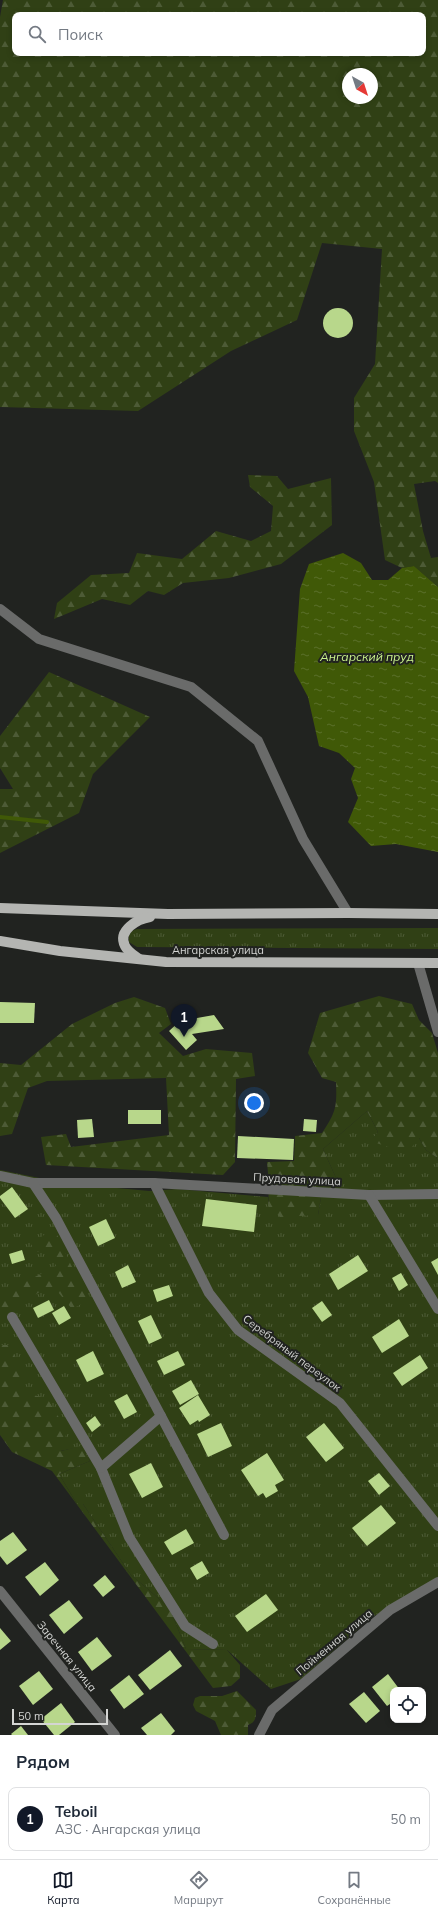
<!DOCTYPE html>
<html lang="ru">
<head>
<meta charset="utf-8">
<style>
	body { margin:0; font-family:Mulish,sans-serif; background:#f2f2f3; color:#1f2937 }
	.controls { position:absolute; right:12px; bottom:12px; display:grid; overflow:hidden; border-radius:8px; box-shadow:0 2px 6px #0003 }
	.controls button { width:36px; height:36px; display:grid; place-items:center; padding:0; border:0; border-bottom:1px solid #e0e1e3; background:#fff; color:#1f2937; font:20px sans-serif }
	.compass { position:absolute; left:342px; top:68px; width:36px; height:36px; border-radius:50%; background:#fff; box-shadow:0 2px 6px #0003; rotate:141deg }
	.scale { position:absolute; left:12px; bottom:10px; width:96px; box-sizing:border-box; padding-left:4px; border:2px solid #d4d5d3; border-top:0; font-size:11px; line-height:14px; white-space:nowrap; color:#d4d5d3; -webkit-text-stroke:3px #212320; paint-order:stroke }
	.you { position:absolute; left:254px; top:1103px; width:14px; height:14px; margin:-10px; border:3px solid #fff; border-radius:50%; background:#1a73e8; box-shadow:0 0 0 6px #1a73e833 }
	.badge { display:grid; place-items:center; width:26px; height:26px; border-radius:50%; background:#111827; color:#fff; font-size:13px; font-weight:700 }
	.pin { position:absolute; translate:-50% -33px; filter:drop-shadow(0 1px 2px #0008) }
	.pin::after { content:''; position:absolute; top:21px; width:14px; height:12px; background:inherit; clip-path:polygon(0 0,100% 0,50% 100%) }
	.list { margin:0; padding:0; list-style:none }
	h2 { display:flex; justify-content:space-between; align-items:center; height:52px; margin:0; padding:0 16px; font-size:17px }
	h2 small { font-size:13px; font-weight:400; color:#747a83 }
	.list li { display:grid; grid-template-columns:26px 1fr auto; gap:12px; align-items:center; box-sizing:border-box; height:64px; margin:0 8px 8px; padding:0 8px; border:1px solid #e0e1e3; border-radius:8px }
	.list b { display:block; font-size:15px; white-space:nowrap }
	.list p { margin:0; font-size:13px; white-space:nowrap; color:#747a83 }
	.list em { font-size:13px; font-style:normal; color:#747a83 }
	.icon { flex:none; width:22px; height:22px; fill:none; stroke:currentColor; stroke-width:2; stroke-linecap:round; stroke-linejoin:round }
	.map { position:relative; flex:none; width:438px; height:1735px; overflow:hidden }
	.search { position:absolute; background:#fff; box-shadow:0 2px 6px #0003; left:12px; right:12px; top:12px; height:44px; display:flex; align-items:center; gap:10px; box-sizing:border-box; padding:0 14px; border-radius:8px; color:#747a83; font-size:15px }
	.sheet { height:124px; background:#fff }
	nav { display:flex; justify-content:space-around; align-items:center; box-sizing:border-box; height:56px; border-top:1px solid #e0e1e3; background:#fff; font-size:11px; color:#747a83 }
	nav a { display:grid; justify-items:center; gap:2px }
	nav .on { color:#111827 }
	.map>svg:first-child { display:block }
	.grass { fill:url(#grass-tufts) }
	.forest { fill:url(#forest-firs); fill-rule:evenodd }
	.water { fill:url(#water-ripples) }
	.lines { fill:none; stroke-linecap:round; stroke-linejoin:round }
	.stream { stroke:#405907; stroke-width:4 }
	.building { fill:#b8d78b }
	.minor { stroke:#6a6b6a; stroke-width:10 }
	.major { stroke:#b4b5b2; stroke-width:10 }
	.labels { text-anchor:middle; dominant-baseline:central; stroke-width:4; stroke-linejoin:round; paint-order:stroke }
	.street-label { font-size:11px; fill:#d4d5d3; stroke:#212320 }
	.water-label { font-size:12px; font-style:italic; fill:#cbf38e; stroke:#212320 }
</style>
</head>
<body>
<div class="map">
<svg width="438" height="1735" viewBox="0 0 438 1735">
	<defs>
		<pattern id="grass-tufts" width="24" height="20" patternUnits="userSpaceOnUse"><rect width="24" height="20" fill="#304015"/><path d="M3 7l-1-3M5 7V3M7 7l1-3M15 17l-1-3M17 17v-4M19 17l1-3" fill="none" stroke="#4d5b36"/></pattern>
		<pattern id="forest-firs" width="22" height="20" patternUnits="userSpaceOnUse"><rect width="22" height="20" fill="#304015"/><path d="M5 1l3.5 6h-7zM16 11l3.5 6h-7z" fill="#4d5b36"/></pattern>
		<pattern id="water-ripples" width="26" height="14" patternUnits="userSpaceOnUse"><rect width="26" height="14" fill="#405907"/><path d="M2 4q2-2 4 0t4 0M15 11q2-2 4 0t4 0" fill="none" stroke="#5b702a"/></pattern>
	</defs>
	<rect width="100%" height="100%" fill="#212320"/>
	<g class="grass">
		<path d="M 438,928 L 438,949 L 137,947 L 129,942 C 128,935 130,931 137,929 Z"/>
		<path d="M 367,1111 L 378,1132 L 371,1141 L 419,1138 L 426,1150 L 436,1157 L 438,1161 L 438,1578 L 371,1618 L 301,1679 L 271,1689 L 227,1650 L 186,1649 L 170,1609 L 149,1590 L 131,1575 L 83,1504 L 77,1504 L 59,1474 L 90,1461 L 81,1447 L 60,1451 L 18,1392 L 8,1345 L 0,1345 L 0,1170 L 64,1183 L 149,1191 L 177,1189 L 268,1197 L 268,1206 L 318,1215 L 323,1185 L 337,1180 L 323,1149 Z"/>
	</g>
	<g class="forest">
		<path d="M 3,0 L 438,0 L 438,483 L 435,481 L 414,484 L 423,531 L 431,558 L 438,557 L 438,587 L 414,566 L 402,568 L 385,560 L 374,482 L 354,431 L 354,398 L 375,364 L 382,249 L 322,243 L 297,320 L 231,351 L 138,411 L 0,407 L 0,17 ZM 15,15 L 423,15 L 423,53 L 15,53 ZM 348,74 L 372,74 L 372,98 L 348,98 Z"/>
		<path d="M 248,475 L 277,476 L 288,489 L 331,478 L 332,525 L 281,564 L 229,578 L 183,583 L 164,595 L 148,591 L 130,605 L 102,599 L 54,619 L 57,603 L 91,575 L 129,573 L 137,553 L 182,559 L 216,531 L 251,541 L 271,531 L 273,506 L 250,487 Z"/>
		<path d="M 49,672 L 150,717 L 93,774 L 79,813 L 0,853 L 0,789 L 13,789 L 0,768 L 0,736 Z"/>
		<path d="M 379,996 L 412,1004 L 419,1020 L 432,1033 L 438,1053 L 438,1161 L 436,1157 L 426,1150 L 419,1138 L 407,1153 L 370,1141 L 378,1132 L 367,1111 L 323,1149 L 337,1180 L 323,1185 L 318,1215 L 280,1217 L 268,1206 L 269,1184 L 267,1162 L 294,1161 L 295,1136 L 322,1133 C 336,1112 337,1107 336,1082 L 322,1078 L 308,1053 L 320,1013 Z"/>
		<path d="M 134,997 L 165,1008 L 171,1024 L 159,1033 L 183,1056 L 206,1049 L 252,1053 L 255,1076 L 236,1079 L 235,1162 L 223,1175 L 46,1165 L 41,1137 L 66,1134 L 71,1147 L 169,1135 L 166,1078 L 47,1081 L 28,1088 L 12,1134 L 0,1136 L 0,1063 L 21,1065 L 72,1024 L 115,1003 Z"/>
		<path d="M 54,1228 L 71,1265 L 91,1299 L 72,1309 L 58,1292 L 44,1289 L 26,1301 L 10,1305 L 5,1318 L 0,1321 L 0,1295 L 56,1266 L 52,1251 L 35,1252 L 31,1244 Z"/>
		<path d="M 0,1345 L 8,1345 L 25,1375 L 18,1392 L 47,1398 L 67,1431 L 61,1451 L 81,1446 L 90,1461 L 59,1474 L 77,1504 L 83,1504 L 131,1575 L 149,1590 L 170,1609 L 186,1649 L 227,1650 L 240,1665 L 240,1678 L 231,1686 L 213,1688 L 52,1471 L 12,1452 L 0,1435 Z"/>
		<path d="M 237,1691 L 256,1710 C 256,1717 256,1722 248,1725 L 248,1735 L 221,1735 L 215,1721 L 196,1711 L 193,1705 L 195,1698 L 200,1696 L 222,1696 Z"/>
	</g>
	<path class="water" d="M 343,553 L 361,563 L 372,580 L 388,580 L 402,568 L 414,566 L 438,587 L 438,852 L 396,844 L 371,846 L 348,822 L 358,798 L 351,779 L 355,768 L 339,753 L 319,746 L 308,697 L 294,671 L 300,589 L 309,564 Z"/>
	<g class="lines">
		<path class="stream" d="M 0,817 L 47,822"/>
	</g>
	<g class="building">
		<circle cx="338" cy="323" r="15"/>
		<path d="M 0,1002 L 35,1003 L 34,1023 L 0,1023 Z"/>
		<path d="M 214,1015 L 224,1029 L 192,1034 L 197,1040 L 186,1050 L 169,1031 L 180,1021 Z"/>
		<rect x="128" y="1110" width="33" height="14"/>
		<path d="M 92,1119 L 94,1137 L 78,1138 L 77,1120 Z"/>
		<path d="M 304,1119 L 317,1120 L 316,1132 L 303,1131 Z"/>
		<path d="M 238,1136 L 294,1139 L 293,1160 L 237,1158 Z"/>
		<path d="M 12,1187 L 28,1209 L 15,1218 L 0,1198 L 0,1196 Z"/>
		<path d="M 206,1199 L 257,1205 L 254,1232 L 202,1226 Z"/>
		<path d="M 106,1219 L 115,1238 L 98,1246 L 89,1227 Z"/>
		<path d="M 22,1250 L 25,1260 L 12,1264 L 9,1254 Z"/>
		<path d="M 358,1255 L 368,1271 L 338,1290 L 329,1274 Z"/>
		<path d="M 438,1258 L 438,1275 L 431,1262 Z"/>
		<path d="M 128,1265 L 136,1282 L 122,1288 L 115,1272 Z"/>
		<path d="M 401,1273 L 408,1285 L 399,1291 L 392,1278 Z"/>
		<path d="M 169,1285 L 173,1296 L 157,1302 L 153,1290 Z"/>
		<path d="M 49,1300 L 54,1310 L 38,1318 L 33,1308 Z"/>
		<path d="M 322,1301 L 332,1315 L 322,1322 L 312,1308 Z"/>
		<path d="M 64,1306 L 71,1318 L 59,1325 L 52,1313 Z"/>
		<path d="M 151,1315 L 162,1338 L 149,1344 L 138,1321 Z"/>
		<path d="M 399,1319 L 409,1336 L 382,1353 L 372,1337 Z"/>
		<path d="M 93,1351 L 104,1374 L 87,1382 L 76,1360 Z"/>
		<path d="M 178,1351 L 185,1365 L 164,1375 L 157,1361 Z"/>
		<path d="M 420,1355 L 428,1368 L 402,1386 L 393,1373 Z"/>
		<path d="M 191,1380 L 199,1394 L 180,1405 L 172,1391 Z"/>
		<path d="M 127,1394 L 137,1412 L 124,1419 L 114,1401 Z"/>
		<path d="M 198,1395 L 210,1415 L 199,1422 L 198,1420 L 190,1425 L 179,1408 Z"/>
		<path d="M 95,1416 L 101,1425 L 92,1432 L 86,1423 Z"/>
		<path d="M 221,1423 L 232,1446 L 208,1457 L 197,1434 Z"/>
		<path d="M 324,1423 L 344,1448 L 326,1462 L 306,1437 Z"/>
		<path d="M 267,1453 L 284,1480 L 275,1485 L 278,1491 L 266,1498 L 263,1493 L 258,1496 L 241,1470 Z"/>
		<path d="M 151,1463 L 163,1487 L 142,1498 L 129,1474 Z"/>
		<path d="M 379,1473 L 390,1486 L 379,1495 L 368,1481 Z"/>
		<path d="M 381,1505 L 396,1523 L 367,1546 L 352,1528 Z"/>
		<path d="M 186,1529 L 194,1543 L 172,1555 L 164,1542 Z"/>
		<path d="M 13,1532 L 27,1550 L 7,1565 L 0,1556 L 0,1541 Z"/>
		<path d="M 202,1561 L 209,1573 L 197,1580 L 190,1568 Z"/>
		<path d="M 45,1562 L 59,1580 L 40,1596 L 25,1577 Z"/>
		<path d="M 105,1575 L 115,1587 L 103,1597 L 93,1585 Z"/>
		<path d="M 266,1594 L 278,1610 L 247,1632 L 235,1616 Z"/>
		<path d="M 69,1600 L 83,1618 L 64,1634 L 49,1615 Z"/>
		<path d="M 0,1628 L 11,1641 L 0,1650 Z"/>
		<path d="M 97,1637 L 112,1656 L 92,1671 L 78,1652 Z"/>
		<path d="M 170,1650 L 182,1666 L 150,1690 L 138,1675 Z"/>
		<path d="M 39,1671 L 53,1689 L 33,1705 L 19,1686 Z"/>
		<path d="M 388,1674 L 400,1690 L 393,1690 L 393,1702 L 387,1706 L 372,1687 Z"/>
		<path d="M 129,1675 L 144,1694 L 124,1709 L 110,1690 Z"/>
		<path d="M 364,1692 L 380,1711 L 366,1723 L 349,1704 Z"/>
		<path d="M 61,1703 L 75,1722 L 59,1735 L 54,1735 L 41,1719 Z"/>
		<path d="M 161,1713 L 175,1731 L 171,1735 L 147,1735 L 141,1728 Z"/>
		<path d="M 21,1726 L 28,1735 L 12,1735 L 11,1734 Z"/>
	</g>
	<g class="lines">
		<g class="minor">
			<path d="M 0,609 L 39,639 L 191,687 L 258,741 L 303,839 L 348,913"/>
			<path d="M 418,963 L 438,1032"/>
			<path d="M 0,1176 L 33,1183 L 154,1183 L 369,1195 L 438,1194"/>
			<path d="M 33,1183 L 56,1218 L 224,1535"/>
			<path d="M 154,1183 L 209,1293 L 238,1330 L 340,1403 L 438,1526"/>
			<path d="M 369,1195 L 438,1309"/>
			<path d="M 12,1317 L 101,1468 L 129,1537 L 185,1626 L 213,1644"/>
			<path d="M 101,1468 L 161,1416"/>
			<path d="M 0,1591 L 115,1735"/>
			<path d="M 259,1735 L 272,1710 L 390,1610 L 438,1582"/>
		</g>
		<g class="major">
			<path d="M 0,908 L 168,914 L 348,913 L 438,914"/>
			<path d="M 0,941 L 60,951 L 166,962 L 438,963"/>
			<path d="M 139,959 C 134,955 128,952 125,946 C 117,930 138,919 150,917"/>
		</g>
	</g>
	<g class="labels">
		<g class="street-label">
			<text x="218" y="950">Ангарская улица</text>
			<text transform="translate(297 1179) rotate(3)">Прудовая улица</text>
			<text transform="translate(292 1353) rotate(37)">Серебряный переулок</text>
			<text transform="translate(334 1642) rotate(-40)">Пойменная улица</text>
			<text transform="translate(67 1656) rotate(51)">Заречная улица</text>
		</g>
		<g class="water-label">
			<text x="367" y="656">Ангарский пруд</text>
		</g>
	</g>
</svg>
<div class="controls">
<button><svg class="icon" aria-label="locate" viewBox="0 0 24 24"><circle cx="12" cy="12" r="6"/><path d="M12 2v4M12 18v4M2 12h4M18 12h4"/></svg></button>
</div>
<svg class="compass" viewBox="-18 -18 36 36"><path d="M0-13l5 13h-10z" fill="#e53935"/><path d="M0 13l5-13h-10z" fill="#747a83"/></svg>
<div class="scale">50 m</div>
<div class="you"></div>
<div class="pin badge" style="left:184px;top:1037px">1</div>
<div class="search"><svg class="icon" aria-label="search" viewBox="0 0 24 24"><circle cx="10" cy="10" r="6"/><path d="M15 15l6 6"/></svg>Поиск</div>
</div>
<section class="sheet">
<h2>Рядом<small></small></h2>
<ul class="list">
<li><span class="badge">1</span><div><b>Teboil</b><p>АЗС · Ангарская улица</p></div><em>50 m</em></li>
</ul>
</section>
<nav>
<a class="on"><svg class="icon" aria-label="map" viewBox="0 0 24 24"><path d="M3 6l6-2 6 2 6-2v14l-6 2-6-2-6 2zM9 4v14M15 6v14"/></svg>Карта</a>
<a><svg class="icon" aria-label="directions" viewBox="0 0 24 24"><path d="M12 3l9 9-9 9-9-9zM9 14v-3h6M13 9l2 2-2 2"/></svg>Маршрут</a>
<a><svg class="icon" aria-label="saved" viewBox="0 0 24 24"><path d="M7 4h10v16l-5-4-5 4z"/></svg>Сохранённые</a>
</nav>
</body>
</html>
